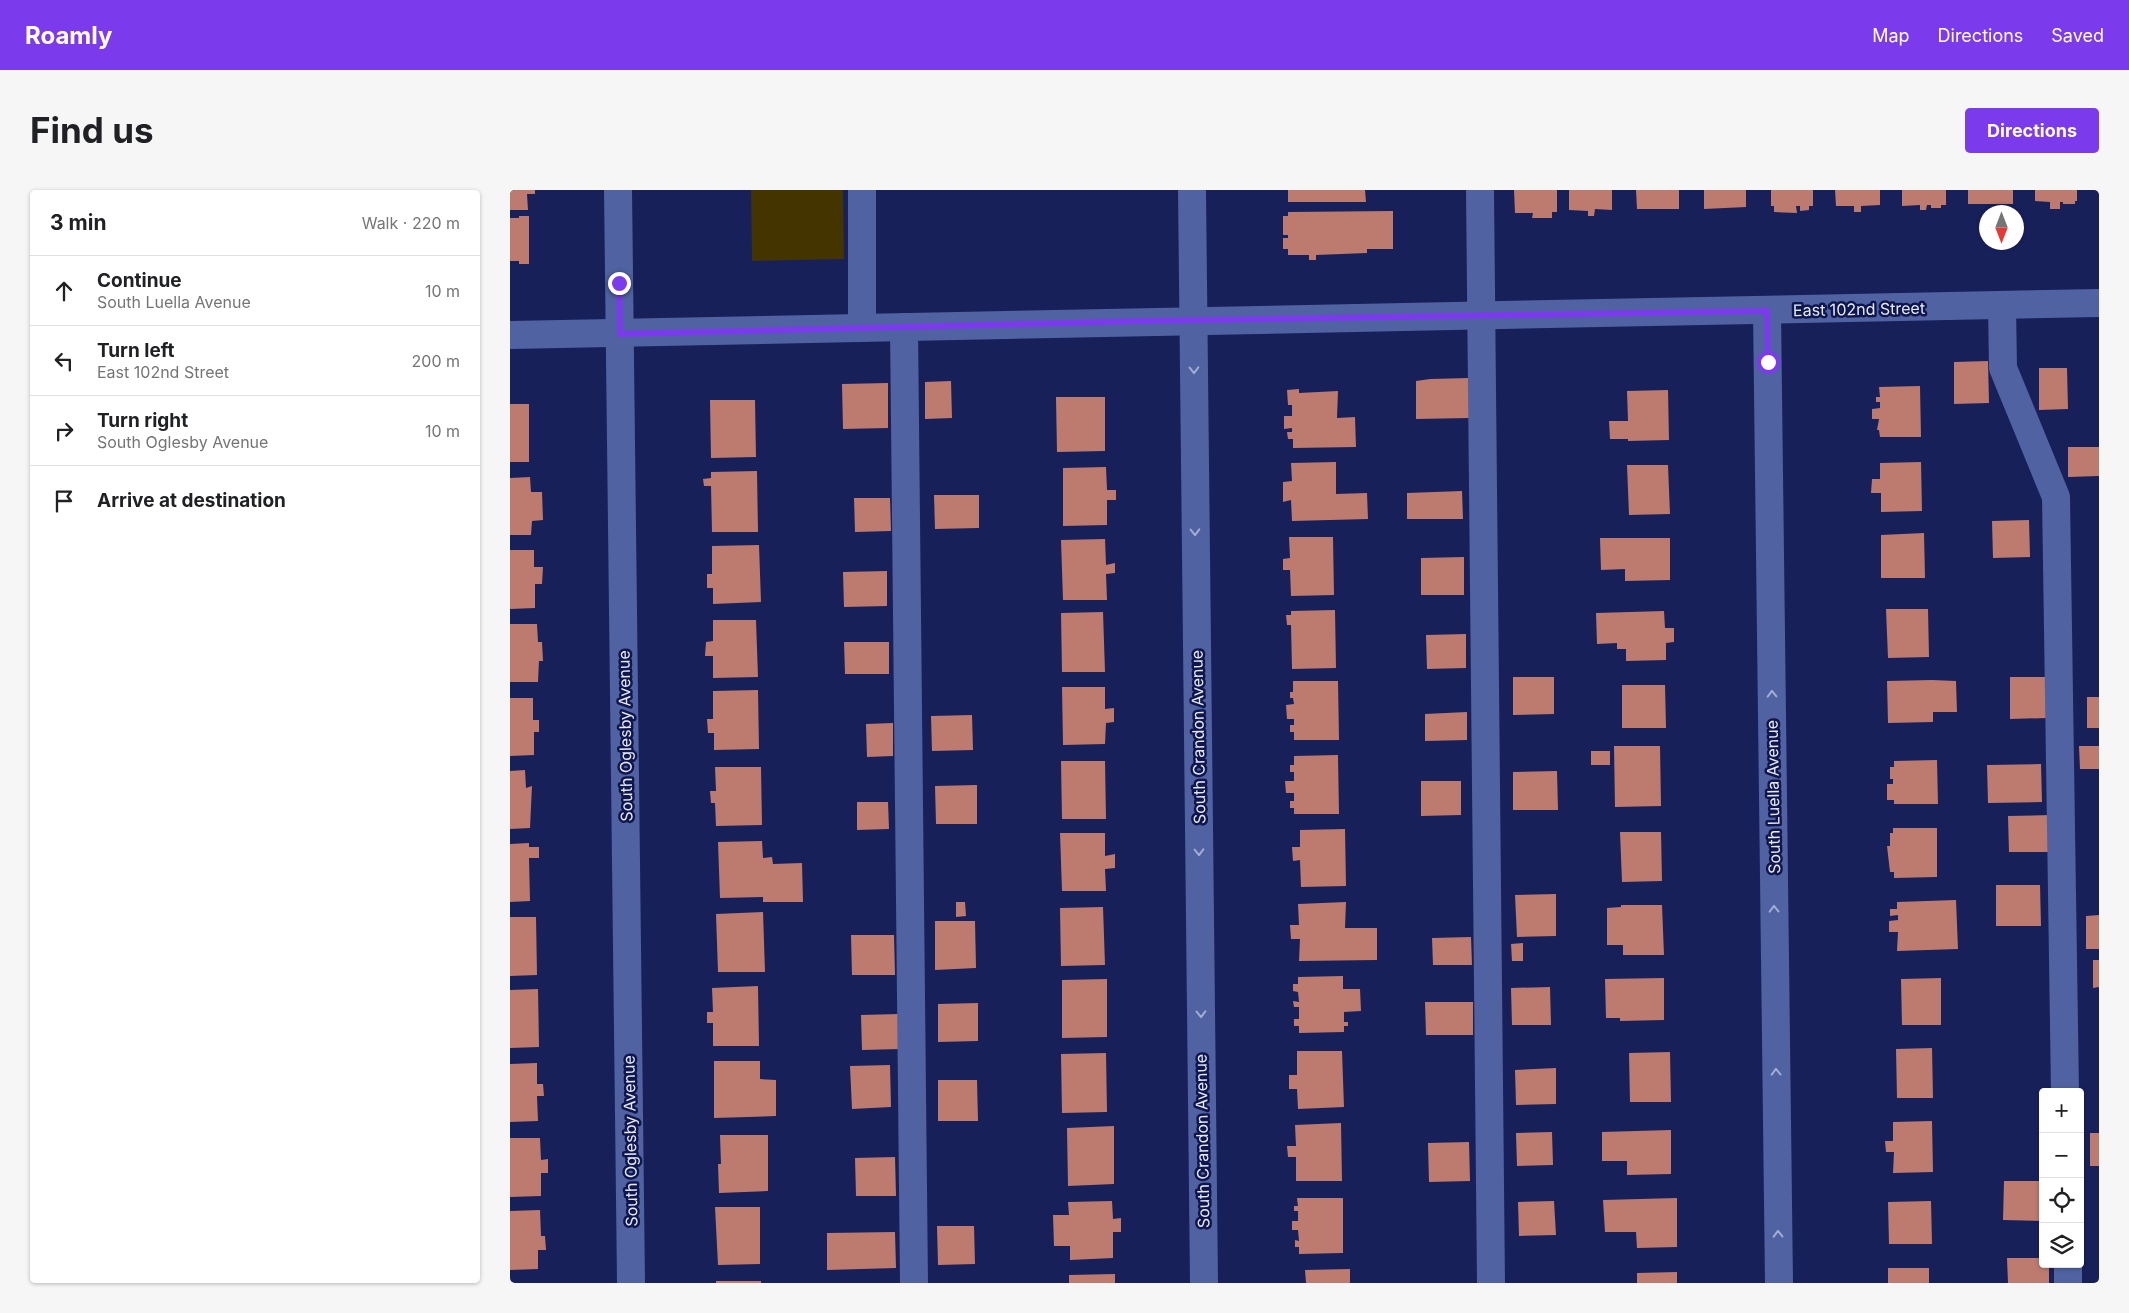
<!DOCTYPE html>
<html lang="en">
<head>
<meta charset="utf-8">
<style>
	body { margin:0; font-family:Inter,sans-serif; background:#f6f6f6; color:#202124 }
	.controls { position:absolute; right:15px; bottom:15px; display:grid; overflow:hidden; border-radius:5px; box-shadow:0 1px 4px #0004 }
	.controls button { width:45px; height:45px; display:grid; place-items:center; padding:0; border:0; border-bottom:1px solid #e0e0e0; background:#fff; color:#202124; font:25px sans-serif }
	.compass { position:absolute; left:1469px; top:15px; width:45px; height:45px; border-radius:50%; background:#fff; box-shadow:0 1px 4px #0004; rotate:180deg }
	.stop { position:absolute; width:15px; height:15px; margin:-11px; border:4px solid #7c3aed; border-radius:50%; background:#fff }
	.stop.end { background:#7c3aed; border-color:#fff; box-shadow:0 1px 5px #0008 }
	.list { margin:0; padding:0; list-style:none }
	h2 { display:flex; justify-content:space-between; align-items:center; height:65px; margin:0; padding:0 20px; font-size:21px }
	h2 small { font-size:16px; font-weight:400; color:#757577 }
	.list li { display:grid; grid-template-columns:32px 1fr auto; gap:15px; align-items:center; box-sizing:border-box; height:70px; padding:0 20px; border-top:1px solid #e0e0e0 }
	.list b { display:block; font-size:19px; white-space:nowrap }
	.list p { margin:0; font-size:16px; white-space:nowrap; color:#757577 }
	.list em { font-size:16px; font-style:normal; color:#757577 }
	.icon { flex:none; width:28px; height:28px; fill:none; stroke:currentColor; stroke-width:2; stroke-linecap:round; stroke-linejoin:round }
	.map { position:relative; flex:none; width:1589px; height:1093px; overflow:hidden; border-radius:5px }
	header { display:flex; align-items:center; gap:30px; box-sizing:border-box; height:70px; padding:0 25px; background:#7c3aed; color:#fff }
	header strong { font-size:24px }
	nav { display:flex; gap:28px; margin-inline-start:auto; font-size:18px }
	.intro { display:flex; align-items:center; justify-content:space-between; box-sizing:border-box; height:120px; padding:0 30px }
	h1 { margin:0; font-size:35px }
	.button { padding:12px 22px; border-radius:5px; background:#7c3aed; color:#fff; font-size:18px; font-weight:700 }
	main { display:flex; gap:30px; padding:0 30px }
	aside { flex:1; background:#fff; border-radius:5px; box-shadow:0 1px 4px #0004 }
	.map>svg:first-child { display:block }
	.green { fill:#433400 }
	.building { fill:#bd7b6f }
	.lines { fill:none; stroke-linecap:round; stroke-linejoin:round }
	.minor { stroke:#5062a1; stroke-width:28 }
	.oneway { stroke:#a2add1 }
	.route { stroke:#7c3aed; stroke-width:6 }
	.labels { text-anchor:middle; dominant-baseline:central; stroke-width:5; stroke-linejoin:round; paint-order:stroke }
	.street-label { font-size:16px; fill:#e5eaf9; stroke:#0f154d }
</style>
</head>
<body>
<header>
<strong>Roamly</strong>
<nav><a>Map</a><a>Directions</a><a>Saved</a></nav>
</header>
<div class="intro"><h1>Find us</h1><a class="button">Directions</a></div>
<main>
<aside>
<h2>3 min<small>Walk · 220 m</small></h2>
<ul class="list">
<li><svg class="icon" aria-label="ahead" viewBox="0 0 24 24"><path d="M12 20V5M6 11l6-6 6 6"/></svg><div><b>Continue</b><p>South Luella Avenue</p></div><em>10 m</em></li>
<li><svg class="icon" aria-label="left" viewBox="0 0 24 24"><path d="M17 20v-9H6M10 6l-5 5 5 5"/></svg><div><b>Turn left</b><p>East 102nd Street</p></div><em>200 m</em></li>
<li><svg class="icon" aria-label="right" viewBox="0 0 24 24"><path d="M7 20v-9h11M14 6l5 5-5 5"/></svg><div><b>Turn right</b><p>South Oglesby Avenue</p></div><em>10 m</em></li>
<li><svg class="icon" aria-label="arrive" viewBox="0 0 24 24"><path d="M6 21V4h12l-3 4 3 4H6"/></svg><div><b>Arrive at destination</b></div></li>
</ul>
</aside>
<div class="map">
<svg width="1589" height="1093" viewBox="0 0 1589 1093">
	<rect width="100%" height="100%" fill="#172059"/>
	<path class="green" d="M 241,0 L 333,0 L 334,69 L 242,71 Z"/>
	<g class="building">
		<path d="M 0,0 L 25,0 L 25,4 L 17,4 L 18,20 L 0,20 Z"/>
		<path d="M 778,0 L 855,0 L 856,12 L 778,12 Z"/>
		<path d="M 1004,0 L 1047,0 L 1047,22 L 1042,22 L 1042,28 L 1022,28 L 1023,23 L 1005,23 Z"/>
		<path d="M 1059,0 L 1102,0 L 1102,20 L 1085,19 L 1084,26 L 1078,26 L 1078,21 L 1059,20 Z"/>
		<path d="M 1126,0 L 1169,0 L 1169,19 L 1127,19 Z"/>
		<path d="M 1194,0 L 1236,0 L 1236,17 L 1194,19 Z"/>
		<path d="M 1261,0 L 1303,0 L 1303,16 L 1299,16 L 1299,20 L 1290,21 L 1290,16 L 1286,16 L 1287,23 L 1264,22 L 1264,16 L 1261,16 Z"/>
		<path d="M 1325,0 L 1370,0 L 1370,15 L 1351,16 L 1351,22 L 1344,22 L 1344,16 L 1326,16 Z"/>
		<path d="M 1392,0 L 1436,0 L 1436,15 L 1431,15 L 1431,18 L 1421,18 L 1421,15 L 1417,15 L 1416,20 L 1410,20 L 1410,15 L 1392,16 Z"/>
		<rect x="1458" y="0" width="45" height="14"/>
		<path d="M 1525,0 L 1567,0 L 1567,11 L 1565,11 L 1565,14 L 1553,14 L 1553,12 L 1550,12 L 1550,19 L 1540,19 L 1540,12 L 1525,11 Z"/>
		<path d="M 883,21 L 883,59 L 857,59 L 857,63 L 806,65 L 806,70 L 799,70 L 799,65 L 778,65 L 778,59 L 773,59 L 773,48 L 778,48 L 778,45 L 773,45 L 773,26 L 778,26 L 778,22 Z"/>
		<path d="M 9,26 L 19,26 L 19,74 L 9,74 L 9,71 L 0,71 L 0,28 L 9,28 Z"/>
		<path d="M 1478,171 L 1479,213 L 1444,214 L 1444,172 Z"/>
		<path d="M 1529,178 L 1557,178 L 1558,219 L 1529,220 Z"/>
		<path d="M 959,188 L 960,228 L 906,229 L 906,191 L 920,189 Z"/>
		<path d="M 441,191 L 442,228 L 415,229 L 415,192 Z"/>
		<path d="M 378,193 L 378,238 L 333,239 L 332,194 Z"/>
		<path d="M 1410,196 L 1411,247 L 1370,247 L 1369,240 L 1367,240 L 1369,229 L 1362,229 L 1362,219 L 1370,218 L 1370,212 L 1366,212 L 1366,207 L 1370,207 L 1369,197 Z"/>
		<path d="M 789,199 L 789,203 L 828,201 L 827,228 L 845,227 L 846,257 L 783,258 L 783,249 L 778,249 L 777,242 L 782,242 L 782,238 L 774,239 L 774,226 L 782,226 L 782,215 L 778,215 L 777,200 Z"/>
		<path d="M 1158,200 L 1159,250 L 1118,251 L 1118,249 L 1100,249 L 1099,231 L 1118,231 L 1117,201 Z"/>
		<path d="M 546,207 L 595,207 L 595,261 L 547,262 Z"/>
		<path d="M 200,210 L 245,210 L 246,267 L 201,268 Z"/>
		<rect x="0" y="214" width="19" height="58"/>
		<path d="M 1558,257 L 1589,257 L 1589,286 L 1558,287 Z"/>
		<path d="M 826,272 L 826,304 L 857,303 L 858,329 L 782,331 L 781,310 L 773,312 L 773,292 L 782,291 L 781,273 Z"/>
		<path d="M 1411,272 L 1412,321 L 1371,322 L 1371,303 L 1361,303 L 1362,289 L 1370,289 L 1370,273 Z"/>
		<path d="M 1117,275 L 1158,275 L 1160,324 L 1119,325 Z"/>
		<path d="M 596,277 L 597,300 L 606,300 L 606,310 L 597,310 L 597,335 L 553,336 L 553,278 Z"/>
		<path d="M 247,281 L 248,342 L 202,342 L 201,296 L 194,296 L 193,289 L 201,288 L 201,282 Z"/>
		<path d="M 20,287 L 21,302 L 32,302 L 33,330 L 22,331 L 21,345 L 0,345 L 0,288 Z"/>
		<path d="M 952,301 L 953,329 L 897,329 L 897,303 Z"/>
		<path d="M 424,305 L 469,305 L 469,338 L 425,339 Z"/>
		<path d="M 344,308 L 380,308 L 381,341 L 345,342 Z"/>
		<path d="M 1519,330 L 1520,367 L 1483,368 L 1482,331 Z"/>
		<path d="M 1414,343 L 1415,388 L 1371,388 L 1371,345 Z"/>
		<path d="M 779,347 L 823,347 L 824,405 L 781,406 L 780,380 L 773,380 L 773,369 L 780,368 Z"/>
		<path d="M 1090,348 L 1160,348 L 1160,390 L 1115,391 L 1115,379 L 1091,380 Z"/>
		<path d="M 595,349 L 596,375 L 605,373 L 605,383 L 596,384 L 597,410 L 553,410 L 551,350 Z"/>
		<path d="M 249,355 L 251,412 L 203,414 L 203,398 L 197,398 L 197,384 L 202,384 L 202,356 Z"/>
		<path d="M 0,360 L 24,360 L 24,377 L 33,377 L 32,394 L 25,394 L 25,418 L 0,419 Z"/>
		<path d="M 954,367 L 954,405 L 911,405 L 911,368 Z"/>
		<path d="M 377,381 L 377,416 L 334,417 L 333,382 Z"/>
		<path d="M 1376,419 L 1418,419 L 1419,467 L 1378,468 Z"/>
		<path d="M 825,420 L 826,478 L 782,479 L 781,435 L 777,435 L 776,425 L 781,425 L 781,421 Z"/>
		<path d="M 1154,421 L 1155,438 L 1164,438 L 1164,452 L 1156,453 L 1156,470 L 1116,471 L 1116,459 L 1107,459 L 1107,453 L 1087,454 L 1086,423 Z"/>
		<path d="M 593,422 L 595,482 L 552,482 L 551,423 Z"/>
		<path d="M 203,430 L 246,430 L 248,487 L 203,488 L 203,466 L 195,466 L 196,452 L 203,451 Z"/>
		<path d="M 0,434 L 27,434 L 28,452 L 32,452 L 33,471 L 29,471 L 28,492 L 0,492 Z"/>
		<path d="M 956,444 L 956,478 L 917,479 L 916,445 Z"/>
		<path d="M 334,452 L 379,452 L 379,484 L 335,484 Z"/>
		<path d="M 1003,487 L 1044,487 L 1044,524 L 1003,525 Z"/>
		<path d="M 1500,487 L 1537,487 L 1537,528 L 1500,529 Z"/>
		<path d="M 1422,490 L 1446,491 L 1447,522 L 1423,522 L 1423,532 L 1378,533 L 1377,491 Z"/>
		<path d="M 783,491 L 828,491 L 829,550 L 784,550 L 784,542 L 780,542 L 780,535 L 784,535 L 784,529 L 777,529 L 776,515 L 784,514 L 783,508 L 780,508 L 780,502 L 783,502 Z"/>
		<path d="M 1112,495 L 1155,495 L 1156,538 L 1112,538 Z"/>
		<path d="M 552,497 L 595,497 L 595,519 L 604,518 L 604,532 L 596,533 L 595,554 L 553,555 Z"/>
		<path d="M 248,500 L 249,559 L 204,560 L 204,543 L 198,543 L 197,529 L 203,529 L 203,501 Z"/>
		<rect x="1577" y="507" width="12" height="31"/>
		<path d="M 0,508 L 23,508 L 23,530 L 29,530 L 29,542 L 24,542 L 24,565 L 0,566 Z"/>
		<path d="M 957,522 L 957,550 L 915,551 L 915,524 Z"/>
		<path d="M 462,525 L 463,560 L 422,561 L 421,526 Z"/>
		<path d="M 383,533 L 383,566 L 357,567 L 356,534 Z"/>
		<path d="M 1104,556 L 1150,556 L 1151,616 L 1105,617 Z"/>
		<path d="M 1569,556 L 1589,556 L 1589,579 L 1570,579 Z"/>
		<rect x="1081" y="561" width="19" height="14"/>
		<path d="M 828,565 L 829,624 L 784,624 L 784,618 L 780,618 L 780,611 L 784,611 L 784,603 L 776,603 L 775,591 L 784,591 L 784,582 L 780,582 L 780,575 L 784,575 L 784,566 Z"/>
		<path d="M 1427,570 L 1428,614 L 1384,614 L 1384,610 L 1377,610 L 1377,594 L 1383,594 L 1383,589 L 1380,589 L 1380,577 L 1384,577 L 1384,571 Z"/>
		<path d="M 551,571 L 595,571 L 596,629 L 552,629 Z"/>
		<path d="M 1531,574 L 1532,612 L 1478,613 L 1477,575 Z"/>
		<path d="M 205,577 L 251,577 L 252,635 L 206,636 L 205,613 L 201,613 L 200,601 L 206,601 Z"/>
		<path d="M 15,580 L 16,598 L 22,596 L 20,638 L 0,639 L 0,581 Z"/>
		<path d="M 1047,581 L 1048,620 L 1003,620 L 1003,582 Z"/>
		<path d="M 911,591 L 951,591 L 951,625 L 911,626 Z"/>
		<path d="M 467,595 L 467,634 L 426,634 L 425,596 Z"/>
		<path d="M 347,612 L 378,612 L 379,639 L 347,640 Z"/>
		<path d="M 1542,625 L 1543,662 L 1499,662 L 1498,626 Z"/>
		<path d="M 1383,638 L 1427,638 L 1427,687 L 1384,688 L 1384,682 L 1380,682 L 1377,656 L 1380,656 L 1380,643 L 1383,643 Z"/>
		<path d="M 835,639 L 836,696 L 791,697 L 790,670 L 783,671 L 782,657 L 790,657 L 790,640 Z"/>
		<path d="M 1110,642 L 1151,642 L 1152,691 L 1112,692 Z"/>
		<path d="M 550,643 L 595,643 L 595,666 L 605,664 L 605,678 L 595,679 L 596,701 L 552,701 Z"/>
		<path d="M 252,651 L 253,668 L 262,667 L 263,674 L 292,673 L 293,712 L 253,712 L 253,707 L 210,708 L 208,652 Z"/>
		<path d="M 19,653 L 19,657 L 29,657 L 29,668 L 19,668 L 20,711 L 0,712 L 0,654 Z"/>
		<path d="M 1486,695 L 1530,695 L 1531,736 L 1486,736 Z"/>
		<path d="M 1046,704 L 1046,746 L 1007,747 L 1005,705 Z"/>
		<path d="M 1446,710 L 1448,759 L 1387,761 L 1388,742 L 1379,742 L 1379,731 L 1388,730 L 1388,725 L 1380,726 L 1380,719 L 1387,719 L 1387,712 Z"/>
		<path d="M 446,712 L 455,712 L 456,726 L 446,727 Z"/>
		<path d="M 836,712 L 835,738 L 867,738 L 867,770 L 789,771 L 790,749 L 781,749 L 780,735 L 789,735 L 788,714 Z"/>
		<path d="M 1111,715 L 1152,715 L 1154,765 L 1113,765 L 1113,755 L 1097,755 L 1097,718 L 1111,717 Z"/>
		<path d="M 593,717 L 595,775 L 551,776 L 550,718 Z"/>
		<path d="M 253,722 L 255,782 L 208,782 L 206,724 Z"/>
		<path d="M 1589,725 L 1589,759 L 1576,759 L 1576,726 Z"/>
		<path d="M 0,727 L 26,727 L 27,785 L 0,786 Z"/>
		<path d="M 425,731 L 465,731 L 466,778 L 425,780 Z"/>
		<path d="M 341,745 L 384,745 L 385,785 L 342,785 Z"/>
		<path d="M 961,747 L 962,775 L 923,775 L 922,748 Z"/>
		<path d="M 1013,753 L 1013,771 L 1002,771 L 1001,754 Z"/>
		<path d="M 1583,770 L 1589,770 L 1589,797 L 1583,798 Z"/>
		<path d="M 833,786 L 833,799 L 850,799 L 851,821 L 834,822 L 834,832 L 838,832 L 838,836 L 834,836 L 834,842 L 789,843 L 789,836 L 784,836 L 784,829 L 789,829 L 789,817 L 784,817 L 783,811 L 789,812 L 788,802 L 783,801 L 783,794 L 788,794 L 788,787 Z"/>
		<path d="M 1154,788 L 1154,830 L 1110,831 L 1110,828 L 1096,828 L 1095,789 Z"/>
		<path d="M 1431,788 L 1431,835 L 1392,835 L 1391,789 Z"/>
		<path d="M 597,789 L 597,847 L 552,848 L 552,790 Z"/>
		<path d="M 248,796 L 249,856 L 203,856 L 203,833 L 197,833 L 197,822 L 203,822 L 202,798 Z"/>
		<path d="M 1040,797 L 1041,835 L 1002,835 L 1001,798 Z"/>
		<path d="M 28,799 L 29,857 L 0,858 L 0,800 Z"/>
		<path d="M 915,812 L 963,812 L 963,845 L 916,845 Z"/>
		<path d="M 468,813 L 468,851 L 428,852 L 428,814 Z"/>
		<path d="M 389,824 L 390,859 L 352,860 L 351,825 Z"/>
		<path d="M 1422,858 L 1423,908 L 1387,908 L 1386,859 Z"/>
		<path d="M 787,861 L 832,861 L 834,917 L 788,919 L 787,899 L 779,899 L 779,885 L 787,885 Z"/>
		<path d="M 1160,862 L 1161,912 L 1120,912 L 1119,863 Z"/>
		<path d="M 596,863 L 597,922 L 552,923 L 551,864 Z"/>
		<path d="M 204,871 L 250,871 L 250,889 L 266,890 L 266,926 L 204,928 Z"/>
		<path d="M 27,873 L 27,894 L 33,894 L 34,906 L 27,906 L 28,931 L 0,932 L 0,874 Z"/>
		<path d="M 380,875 L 381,917 L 342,919 L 340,876 Z"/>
		<path d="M 1046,878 L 1046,914 L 1006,915 L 1005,880 Z"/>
		<path d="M 428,890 L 467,890 L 468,931 L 428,931 Z"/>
		<path d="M 1422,931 L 1423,982 L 1383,983 L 1384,962 L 1376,962 L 1375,951 L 1383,951 L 1383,932 Z"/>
		<path d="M 831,933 L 832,991 L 786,991 L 786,967 L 778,967 L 777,956 L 786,956 L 785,935 Z"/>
		<path d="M 604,936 L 604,994 L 558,996 L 557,938 Z"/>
		<path d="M 1161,940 L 1161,984 L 1117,985 L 1117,971 L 1092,971 L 1092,942 Z"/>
		<path d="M 1042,942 L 1043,975 L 1007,976 L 1006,943 Z"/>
		<rect x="1580" y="943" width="9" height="33"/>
		<path d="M 210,945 L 258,945 L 258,1001 L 209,1003 L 208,974 L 211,974 Z"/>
		<path d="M 0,948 L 30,948 L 31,970 L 38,969 L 38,983 L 31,983 L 31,1006 L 0,1007 Z"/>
		<path d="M 959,952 L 960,991 L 919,992 L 918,953 Z"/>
		<path d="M 385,967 L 386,1006 L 346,1006 L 345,968 Z"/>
		<path d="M 1494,991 L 1533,991 L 1533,1031 L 1493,1030 Z"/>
		<path d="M 787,1008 L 833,1008 L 833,1063 L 789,1064 L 789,1057 L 785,1057 L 785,1050 L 789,1051 L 788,1040 L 782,1040 L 782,1031 L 788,1031 L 788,1021 L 784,1021 L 784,1016 L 788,1016 Z"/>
		<path d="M 1167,1008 L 1167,1057 L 1127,1058 L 1126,1042 L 1095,1042 L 1093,1010 Z"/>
		<path d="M 602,1011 L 603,1029 L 611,1028 L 611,1042 L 603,1042 L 603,1068 L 560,1070 L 560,1056 L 544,1056 L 543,1025 L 559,1025 L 558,1012 Z"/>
		<path d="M 1044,1011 L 1046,1045 L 1009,1046 L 1008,1012 Z"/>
		<path d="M 1421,1011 L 1422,1054 L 1379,1054 L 1378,1012 Z"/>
		<path d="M 205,1017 L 250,1017 L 250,1074 L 208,1075 Z"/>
		<path d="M 30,1020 L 31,1046 L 35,1046 L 36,1060 L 28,1060 L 28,1079 L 0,1080 L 0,1021 Z"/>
		<path d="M 427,1036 L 464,1036 L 465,1074 L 428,1075 Z"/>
		<path d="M 385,1042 L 386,1078 L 317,1080 L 317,1043 Z"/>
		<path d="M 1497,1068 L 1533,1068 L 1533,1074 L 1539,1074 L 1539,1093 L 1498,1093 Z"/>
		<rect x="1378" y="1078" width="41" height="15"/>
		<path d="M 840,1079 L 840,1093 L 796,1093 L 795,1080 Z"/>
		<path d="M 1167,1082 L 1167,1093 L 1127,1093 L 1127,1083 Z"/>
		<path d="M 605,1084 L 605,1093 L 559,1093 L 559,1085 Z"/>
		<rect x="206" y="1091" width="45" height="2"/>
	</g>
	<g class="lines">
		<g class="minor">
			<path d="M 108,0 L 121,1093"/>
			<path d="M 352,0 L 352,137"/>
			<path d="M 682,0 L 694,1093"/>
			<path d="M 970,0 L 981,1093"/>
			<path d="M 1492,115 L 1493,178 L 1546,307 L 1555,902"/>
			<path d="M 1257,121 L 1269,1093"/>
			<path d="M 394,137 L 404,1093"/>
			<path d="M 0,145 L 1589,113"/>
			<path d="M 1558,1074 L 1558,1093"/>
		</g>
	</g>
	<defs><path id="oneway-chevron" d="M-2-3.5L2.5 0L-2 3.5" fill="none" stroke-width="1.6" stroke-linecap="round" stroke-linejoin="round" transform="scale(1.25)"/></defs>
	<g class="oneway">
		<use href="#oneway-chevron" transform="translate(684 180) rotate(89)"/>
		<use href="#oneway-chevron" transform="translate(685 342) rotate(89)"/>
		<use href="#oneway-chevron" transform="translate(1262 504) rotate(-91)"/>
		<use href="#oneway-chevron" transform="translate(689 662) rotate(89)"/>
		<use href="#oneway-chevron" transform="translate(1264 719) rotate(-91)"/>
		<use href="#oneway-chevron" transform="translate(691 824) rotate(89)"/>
		<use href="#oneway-chevron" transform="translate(1266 882) rotate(-91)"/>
		<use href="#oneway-chevron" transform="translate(1268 1044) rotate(-91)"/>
	</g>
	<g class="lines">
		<path class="route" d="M 109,93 L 110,144 L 635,131 L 1257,121 L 1258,172"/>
	</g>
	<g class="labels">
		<g class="street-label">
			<text transform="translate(1349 119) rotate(-1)">East 102nd Street</text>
			<text transform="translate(115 546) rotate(-91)">South Oglesby Avenue</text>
			<text transform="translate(688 547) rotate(-91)">South Crandon Avenue</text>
			<text transform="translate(1263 607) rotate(-91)">South Luella Avenue</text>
			<text transform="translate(120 951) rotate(-91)">South Oglesby Avenue</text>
			<text transform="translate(692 951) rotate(-91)">South Crandon Avenue</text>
		</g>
	</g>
</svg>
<div class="controls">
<button>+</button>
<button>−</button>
<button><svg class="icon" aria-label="locate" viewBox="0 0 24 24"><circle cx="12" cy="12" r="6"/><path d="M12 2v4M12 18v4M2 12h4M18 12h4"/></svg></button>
<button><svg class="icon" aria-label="layers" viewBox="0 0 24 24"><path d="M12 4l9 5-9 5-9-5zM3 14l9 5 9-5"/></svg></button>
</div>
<svg class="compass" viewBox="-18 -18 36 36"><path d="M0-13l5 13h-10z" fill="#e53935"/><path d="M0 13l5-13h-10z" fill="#757577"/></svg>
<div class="stop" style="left:1258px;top:172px"></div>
<div class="stop end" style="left:109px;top:93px"></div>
</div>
</main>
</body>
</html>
